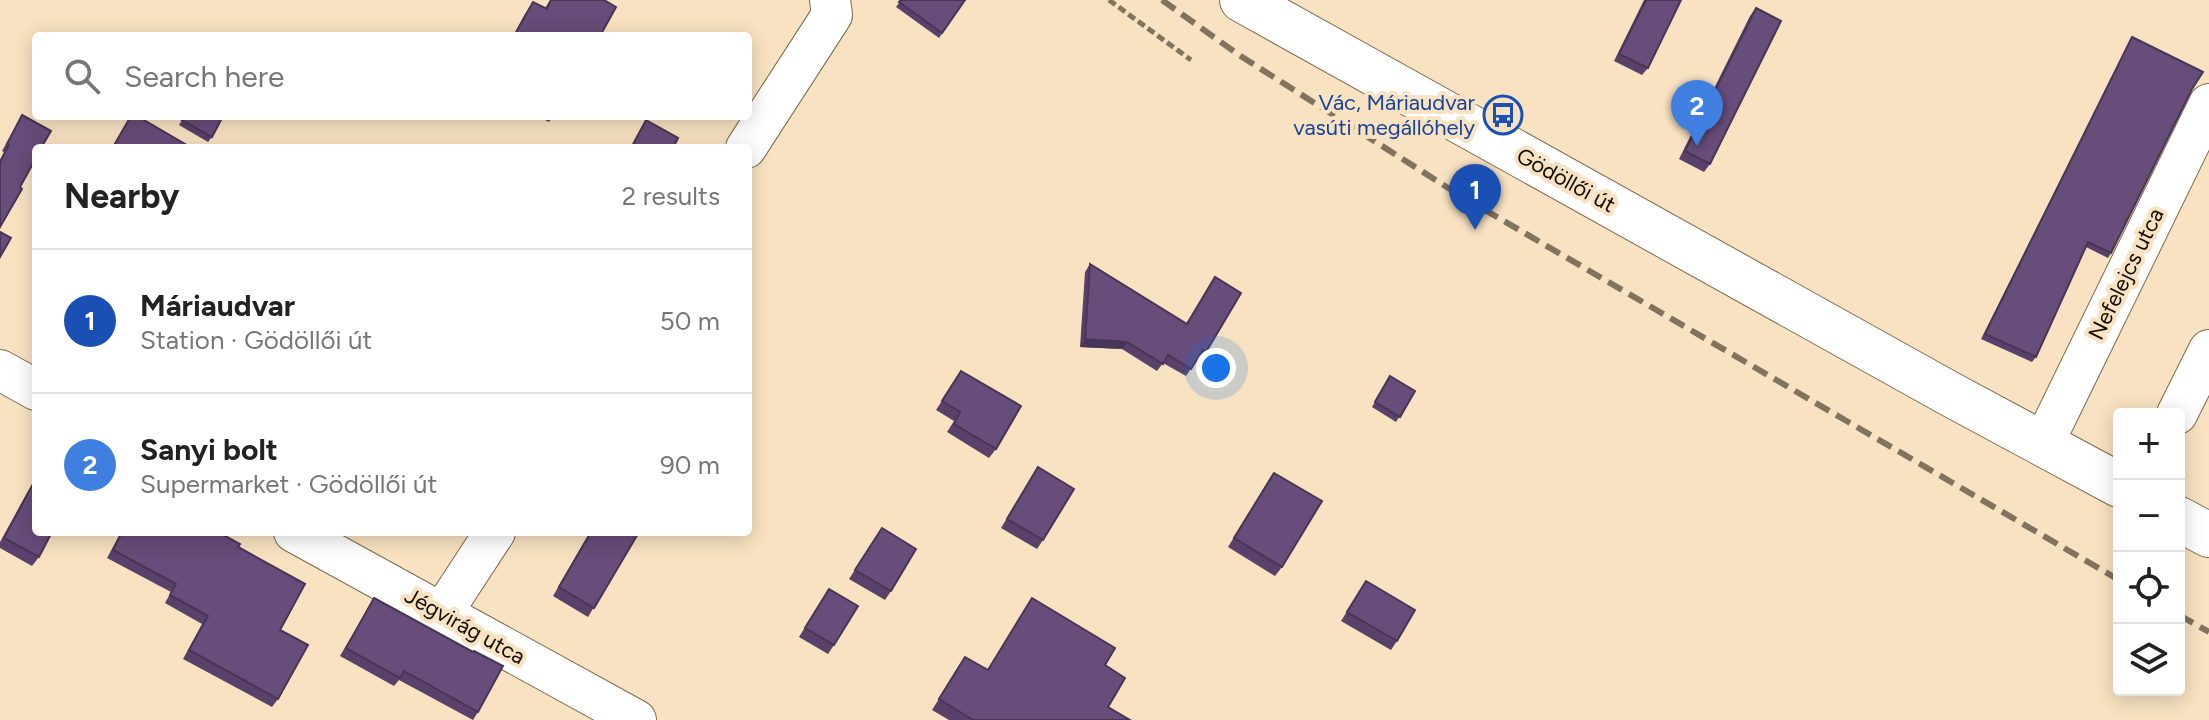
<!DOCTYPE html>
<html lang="en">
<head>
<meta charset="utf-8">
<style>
	body { margin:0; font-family:Figtree,sans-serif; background:#f6f6f6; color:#222 }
	.controls { position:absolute; right:24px; bottom:24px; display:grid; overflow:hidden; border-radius:8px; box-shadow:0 4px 20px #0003 }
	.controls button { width:72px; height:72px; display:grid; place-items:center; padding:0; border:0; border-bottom:2px solid #e0e0e0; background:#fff; color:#222; font:40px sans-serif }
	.you { position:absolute; left:1216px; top:368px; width:28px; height:28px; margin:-20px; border:6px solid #fff; border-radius:50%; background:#1a73e8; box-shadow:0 0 0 12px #1a73e833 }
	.badge { display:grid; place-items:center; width:52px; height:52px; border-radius:50%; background:#705728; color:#fff; font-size:26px; font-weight:700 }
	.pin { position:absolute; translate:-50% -66px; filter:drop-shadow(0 2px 4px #0008) }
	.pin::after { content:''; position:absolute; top:42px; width:28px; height:24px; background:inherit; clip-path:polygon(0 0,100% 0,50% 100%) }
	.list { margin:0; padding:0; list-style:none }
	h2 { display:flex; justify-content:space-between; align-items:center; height:104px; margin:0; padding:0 32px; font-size:34px }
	h2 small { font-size:26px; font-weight:400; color:#767676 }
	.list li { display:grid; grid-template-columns:52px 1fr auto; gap:24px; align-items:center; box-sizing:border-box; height:144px; padding:0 32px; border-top:2px solid #e0e0e0 }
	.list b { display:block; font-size:30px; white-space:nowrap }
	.list p { margin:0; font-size:26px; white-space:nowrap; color:#767676 }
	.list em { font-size:26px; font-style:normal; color:#767676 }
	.icon { flex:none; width:44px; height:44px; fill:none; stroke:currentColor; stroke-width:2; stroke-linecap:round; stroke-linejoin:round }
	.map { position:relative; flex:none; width:2209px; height:720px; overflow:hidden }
	.search { position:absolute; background:#fff; box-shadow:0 4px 20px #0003; left:32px; top:32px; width:720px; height:88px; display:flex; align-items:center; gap:20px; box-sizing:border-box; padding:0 28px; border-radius:8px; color:#767676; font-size:30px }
	.panel { position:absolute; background:#fff; box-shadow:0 4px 20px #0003; left:32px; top:144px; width:720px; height:392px; border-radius:8px }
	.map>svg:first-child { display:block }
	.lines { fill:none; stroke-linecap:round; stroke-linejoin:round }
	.street-casing { stroke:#7e6b4d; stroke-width:42 }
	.secondary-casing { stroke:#7e6b4d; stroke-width:46 }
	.path { stroke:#837460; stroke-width:5; stroke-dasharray:8 4; stroke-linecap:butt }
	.street { stroke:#fff; stroke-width:40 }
	.secondary { stroke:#fff; stroke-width:44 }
	.rail { stroke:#81735e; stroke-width:6; stroke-dasharray:16 8; stroke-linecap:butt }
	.wall { fill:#594169 }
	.shaded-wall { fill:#493555 }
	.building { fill:#684c7a; stroke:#493555; stroke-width:2 }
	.labels { text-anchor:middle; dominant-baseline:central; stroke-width:8; stroke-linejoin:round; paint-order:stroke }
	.transit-label { font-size:22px; fill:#164399; stroke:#f8e2c1; text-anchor:end }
	.street-label { font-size:22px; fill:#130c03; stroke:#f8e2c1 }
</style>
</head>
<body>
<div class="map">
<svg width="2209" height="720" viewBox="0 0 2209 720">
	<rect width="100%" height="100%" fill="#f8e2c1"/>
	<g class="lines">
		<g class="street-casing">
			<g id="street">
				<path d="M 746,148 L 832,15 L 830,0"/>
				<path d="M 0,370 L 36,390"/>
				<path d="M 2177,414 L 2209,350"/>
				<path d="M 2043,444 L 2209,104"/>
				<path d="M 294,532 L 636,720"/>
				<path d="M 442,613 L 495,532"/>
			</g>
		</g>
		<g class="secondary-casing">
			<g id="secondary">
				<path d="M 1242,0 L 1950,394 L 2119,485"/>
				<path d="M 2179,519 L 2209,535"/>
			</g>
		</g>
		<path class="path" d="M 1109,0 L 1191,60"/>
		<use href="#street" class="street"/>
		<use href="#secondary" class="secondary"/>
		<g class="rail">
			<path d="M 1162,0 L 1239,55 L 1456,193 L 2119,580"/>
			<path d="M 2179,615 L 2209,632"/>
		</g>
	</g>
	<g class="wall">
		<path d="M 550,0 L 604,0 L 600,36 L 513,36 L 525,14 L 533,2 L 545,8 Z"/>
		<path d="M 901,0 L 965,0 L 939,38 L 896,7 Z"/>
		<path d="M 1644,0 L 1681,0 L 1648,68 L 1642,75 L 1614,61 Z"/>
		<path d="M 1756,8 L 1710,164 L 1704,172 L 1679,159 L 1750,16 Z"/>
		<path d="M 2132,37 L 2192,89 L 2111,253 L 2108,258 L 2086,247 L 2036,357 L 2032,362 L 1981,339 Z"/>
		<path d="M 22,115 L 20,187 L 0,227 L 0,160 L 4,152 L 2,151 Z"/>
		<path d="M 184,116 L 212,137 L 208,142 L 179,125 Z"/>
		<path d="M 537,116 L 553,116 L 549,122 Z"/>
		<path d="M 1090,264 L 1186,324 L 1215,277 L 1206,352 L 1200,360 L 1198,358 L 1186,376 L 1163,363 L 1157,371 L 1122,349 L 1080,347 L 1085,272 Z"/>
		<path d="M 961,371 L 996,449 L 989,458 L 947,432 L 954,421 L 936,410 Z"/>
		<path d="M 1390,376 L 1415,391 L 1396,422 L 1372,407 Z"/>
		<path d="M 1038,467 L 1043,540 L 1037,549 L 1001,528 Z"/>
		<path d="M 1274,473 L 1282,567 L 1275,576 L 1228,547 Z"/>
		<path d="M 33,484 L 39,557 L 32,566 L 0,548 L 0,542 L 27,493 Z"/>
		<path d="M 882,528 L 891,591 L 885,600 L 849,579 Z"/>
		<path d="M 121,532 L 218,532 L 238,547 L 280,630 L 278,699 L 272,707 L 183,659 L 202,624 L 165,603 L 171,592 L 107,558 Z"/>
		<path d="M 590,532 L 639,532 L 588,617 L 553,596 Z"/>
		<path d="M 1366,581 L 1397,641 L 1391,650 L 1341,621 Z"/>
		<path d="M 829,589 L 834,645 L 828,654 L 799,637 Z"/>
		<path d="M 374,598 L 478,712 L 473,720 L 399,680 L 394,686 L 340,656 Z"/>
		<path d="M 1032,598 L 1105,665 L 1108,707 L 1130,720 L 949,720 L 932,710 L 965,657 L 988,670 Z"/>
	</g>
	<path class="shaded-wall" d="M 1085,339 L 1127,342 L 1122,349 L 1080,347 Z"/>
	<g class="building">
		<path d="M 551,0 L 604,0 L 616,7 L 600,36 L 514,36 L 533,2 L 547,9 Z"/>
		<path d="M 901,0 L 965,0 L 942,33 L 899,2 Z"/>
		<path d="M 1646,0 L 1681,0 L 1648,68 L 1619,54 Z"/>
		<path d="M 1756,8 L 1781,21 L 1710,164 L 1685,151 Z"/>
		<path d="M 2132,37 L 2203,72 L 2192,89 L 2111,253 L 2088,242 L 2036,357 L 1985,334 Z"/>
		<path d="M 22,115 L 51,131 L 41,148 L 36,148 L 36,158 L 20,187 L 22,189 L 0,227 L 0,162 L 9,145 L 7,144 Z"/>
		<path d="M 131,116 L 137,116 L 185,144 L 182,148 L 114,148 L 113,147 Z"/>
		<path d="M 185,116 L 223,116 L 212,137 L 182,120 Z"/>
		<path d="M 646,120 L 678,138 L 673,148 L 631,148 Z"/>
		<path d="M 0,232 L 11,238 L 0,257 Z"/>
		<path d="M 1090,264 L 1187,324 L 1215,277 L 1241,293 L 1206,352 L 1203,350 L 1191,369 L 1168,355 L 1163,364 L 1127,342 L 1085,339 Z"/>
		<path d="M 961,371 L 1021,406 L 996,449 L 954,424 L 960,412 L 942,401 Z"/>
		<path d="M 1390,376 L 1415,391 L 1400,417 L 1375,402 Z"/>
		<path d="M 1038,467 L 1074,489 L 1043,540 L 1007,519 Z"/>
		<path d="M 1274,473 L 1322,501 L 1282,567 L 1234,538 Z"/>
		<path d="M 33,484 L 36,486 L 36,532 L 52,532 L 39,557 L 4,538 Z"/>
		<path d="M 882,528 L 916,549 L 891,591 L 855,570 Z"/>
		<path d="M 122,532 L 218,532 L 240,544 L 238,547 L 305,584 L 280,630 L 308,645 L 278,699 L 189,650 L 208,616 L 170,595 L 176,584 L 113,550 Z"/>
		<path d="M 591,532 L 639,532 L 594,608 L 559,587 Z"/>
		<path d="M 1366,581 L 1415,610 L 1397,641 L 1347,612 Z"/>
		<path d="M 829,589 L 858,606 L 834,645 L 805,628 Z"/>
		<path d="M 374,598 L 473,652 L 474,651 L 503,666 L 478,712 L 404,671 L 400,678 L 346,648 Z"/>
		<path d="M 1032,598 L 1115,648 L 1105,665 L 1125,678 L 1108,707 L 1130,720 L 973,720 L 939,699 L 965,657 L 988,670 Z"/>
	</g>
	<defs>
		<g id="bus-ring" transform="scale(2)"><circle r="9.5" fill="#f8e2c1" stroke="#1a4fb4" stroke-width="1.5"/><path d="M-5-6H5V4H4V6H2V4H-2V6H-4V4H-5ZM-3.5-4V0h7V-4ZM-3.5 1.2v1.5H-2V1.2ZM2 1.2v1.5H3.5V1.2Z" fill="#1a4fb4"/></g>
	</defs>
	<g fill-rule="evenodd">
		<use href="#bus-ring" x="1503" y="115"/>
	</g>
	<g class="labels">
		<g class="transit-label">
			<text x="1475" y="102">Vác, Máriaudvar<tspan x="1475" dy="25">vasúti megállóhely</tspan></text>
		</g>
		<g class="street-label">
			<text transform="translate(1566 180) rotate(29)">Gödöllői út</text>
			<text transform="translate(2126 274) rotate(-64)">Nefelejcs utca</text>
			<text transform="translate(465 626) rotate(29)">Jégvirág utca</text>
		</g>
	</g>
</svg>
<div class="controls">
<button>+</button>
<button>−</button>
<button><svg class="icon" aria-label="locate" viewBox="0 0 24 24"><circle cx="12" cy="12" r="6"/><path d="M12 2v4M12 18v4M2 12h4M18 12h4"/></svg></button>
<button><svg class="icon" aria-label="layers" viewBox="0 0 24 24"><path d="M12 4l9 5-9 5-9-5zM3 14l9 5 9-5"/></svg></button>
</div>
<div class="you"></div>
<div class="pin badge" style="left:1475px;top:230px;background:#1a4fb4">1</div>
<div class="pin badge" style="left:1697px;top:146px;background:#3f7fe0">2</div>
<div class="search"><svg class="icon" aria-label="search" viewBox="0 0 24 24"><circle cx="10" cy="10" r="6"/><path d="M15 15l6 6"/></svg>Search here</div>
<section class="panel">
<h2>Nearby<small>2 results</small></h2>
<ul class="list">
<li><span class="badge" style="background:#1a4fb4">1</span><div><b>Máriaudvar</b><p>Station · Gödöllői út</p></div><em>50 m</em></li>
<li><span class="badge" style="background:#3f7fe0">2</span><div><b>Sanyi bolt</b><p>Supermarket · Gödöllői út</p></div><em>90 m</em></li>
</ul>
</section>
</div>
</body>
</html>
